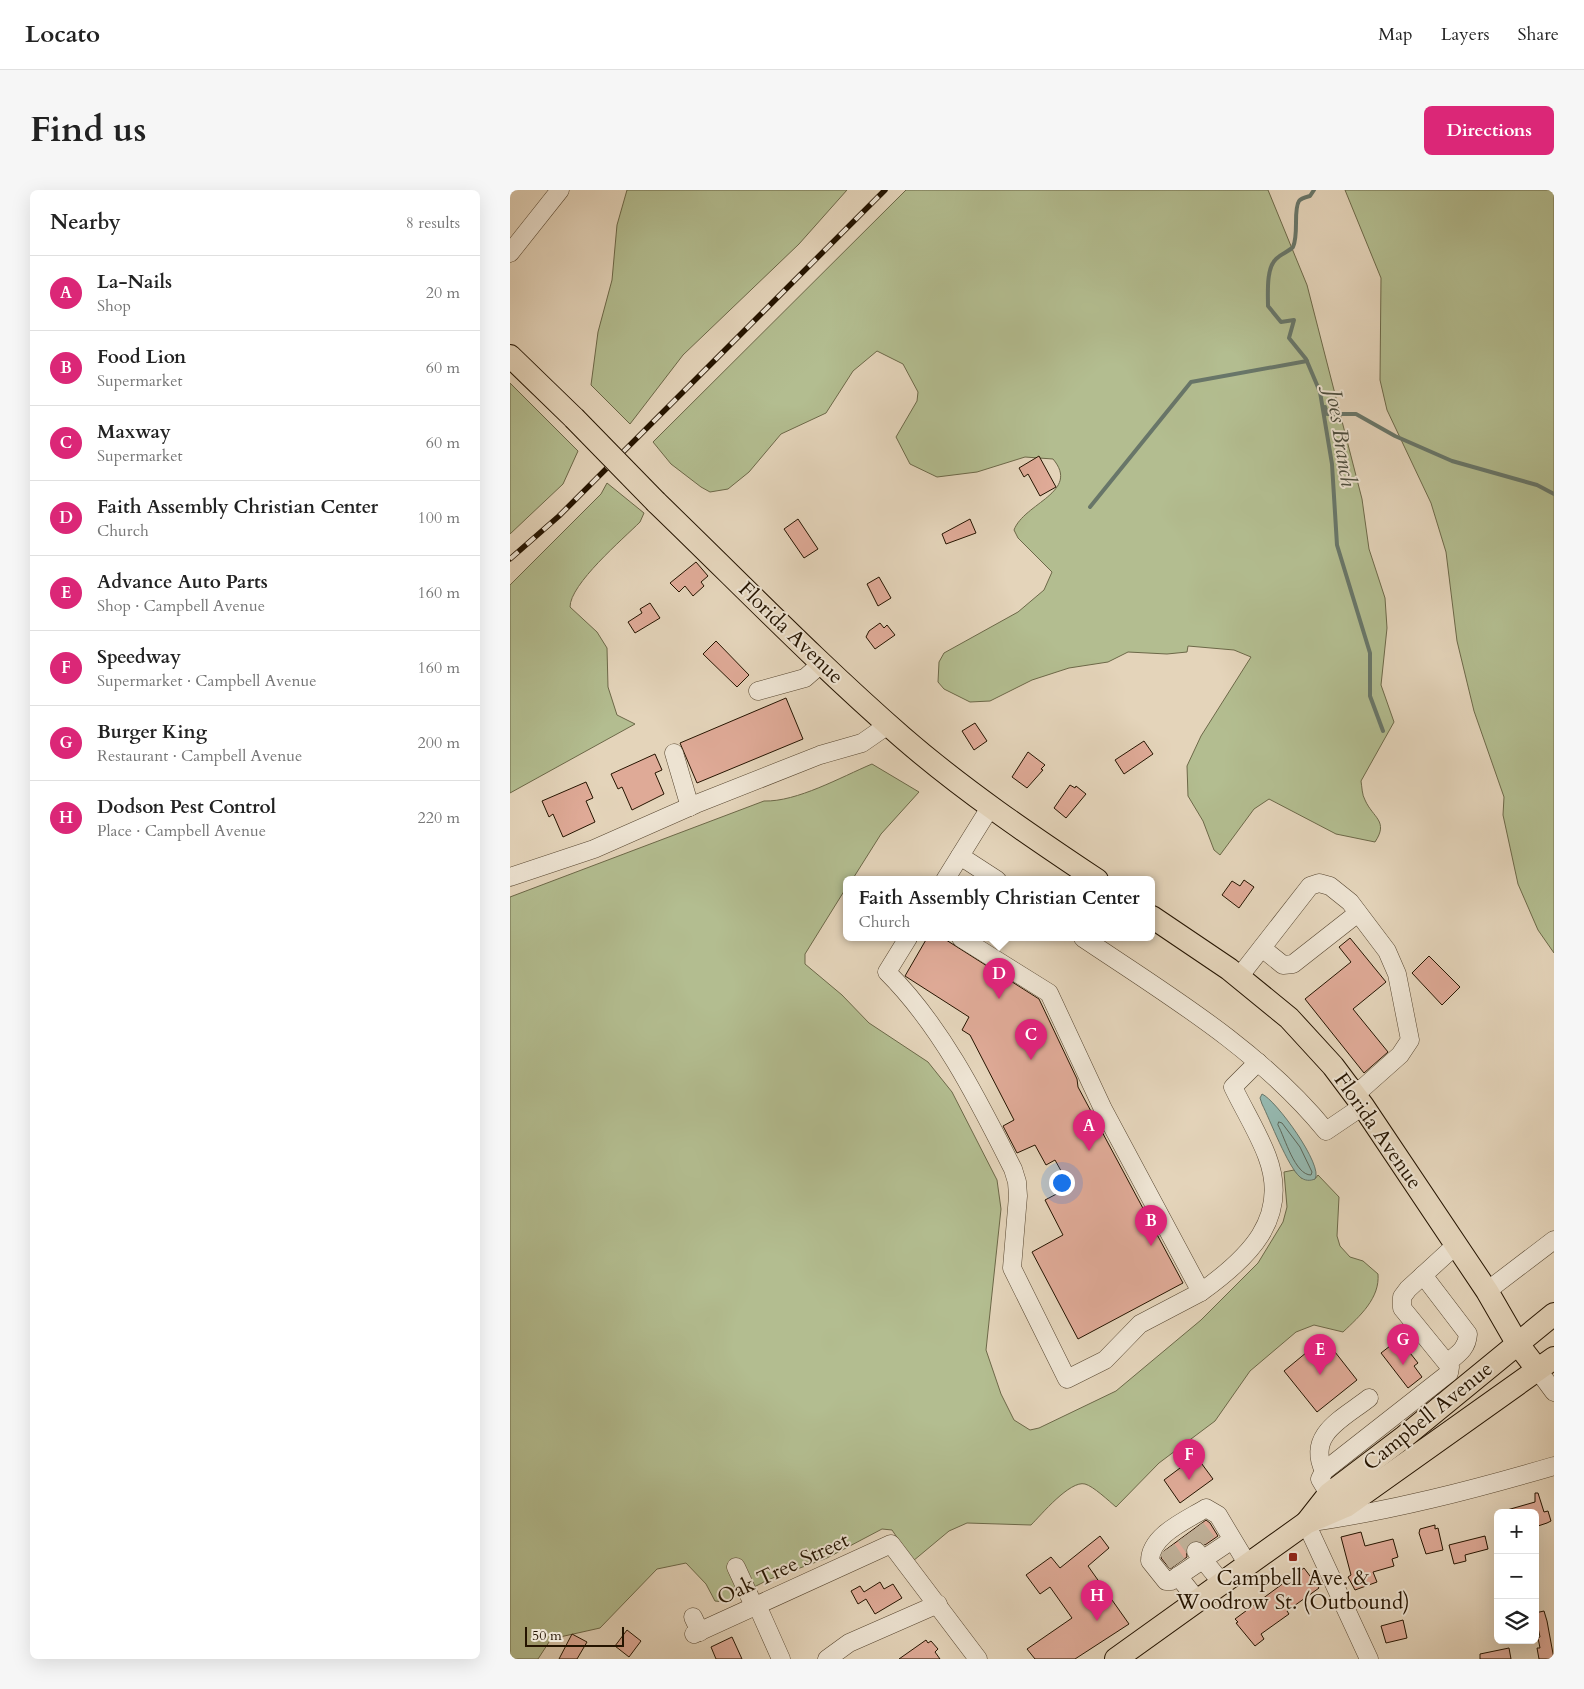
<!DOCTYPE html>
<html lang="en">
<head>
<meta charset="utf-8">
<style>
	body { margin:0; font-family:Cardo,serif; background:#f6f6f6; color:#222 }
	.controls { position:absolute; right:15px; bottom:15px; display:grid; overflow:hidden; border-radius:8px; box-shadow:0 5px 20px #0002 }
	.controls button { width:45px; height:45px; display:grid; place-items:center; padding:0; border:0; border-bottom:1px solid #e0e0e0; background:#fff; color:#222; font:25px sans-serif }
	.scale { position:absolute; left:15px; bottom:12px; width:99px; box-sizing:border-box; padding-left:5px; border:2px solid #251400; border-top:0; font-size:14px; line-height:18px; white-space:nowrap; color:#251400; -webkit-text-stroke:4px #ede3d2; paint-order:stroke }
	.you { position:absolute; left:551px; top:992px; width:18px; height:18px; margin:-12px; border:4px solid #fff; border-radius:50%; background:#1a73e8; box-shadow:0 0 0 8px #1a73e833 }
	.badge { display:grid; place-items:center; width:32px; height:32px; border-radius:50%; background:#db2777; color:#fff; font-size:16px; font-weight:700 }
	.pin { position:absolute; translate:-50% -41px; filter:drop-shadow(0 1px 2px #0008) }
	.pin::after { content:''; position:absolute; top:26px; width:18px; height:15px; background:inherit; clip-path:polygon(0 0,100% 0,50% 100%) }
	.popup { position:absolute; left:333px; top:686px; width:312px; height:65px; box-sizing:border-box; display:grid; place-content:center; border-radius:8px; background:#fff; filter:drop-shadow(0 1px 4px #0005); font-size:16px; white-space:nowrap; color:#767676 }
	.popup b { font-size:19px; color:#222 }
	.popup::after { content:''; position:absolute; left:50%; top:100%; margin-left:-10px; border:10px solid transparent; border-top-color:#fff }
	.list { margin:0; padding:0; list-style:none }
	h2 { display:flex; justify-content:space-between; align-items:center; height:65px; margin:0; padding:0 20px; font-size:21px }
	h2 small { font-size:16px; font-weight:400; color:#767676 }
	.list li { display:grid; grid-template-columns:32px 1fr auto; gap:15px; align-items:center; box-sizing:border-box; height:75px; padding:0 20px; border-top:1px solid #e0e0e0 }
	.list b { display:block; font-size:19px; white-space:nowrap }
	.list p { margin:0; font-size:16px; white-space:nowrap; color:#767676 }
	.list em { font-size:16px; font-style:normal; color:#767676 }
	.icon { flex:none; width:28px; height:28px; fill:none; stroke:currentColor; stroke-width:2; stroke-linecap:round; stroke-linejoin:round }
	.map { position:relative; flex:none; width:1044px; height:1469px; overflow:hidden; border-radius:8px }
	header { display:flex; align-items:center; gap:30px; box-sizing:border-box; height:70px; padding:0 25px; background:#fff; border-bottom:1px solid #e0e0e0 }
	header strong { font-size:24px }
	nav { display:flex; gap:28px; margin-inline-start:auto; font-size:18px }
	.intro { display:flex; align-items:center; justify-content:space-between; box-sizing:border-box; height:120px; padding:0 30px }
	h1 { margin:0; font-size:35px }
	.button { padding:12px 22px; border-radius:8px; background:#db2777; color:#fff; font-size:18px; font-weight:700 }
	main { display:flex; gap:30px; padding:0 30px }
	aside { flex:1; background:#fff; border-radius:8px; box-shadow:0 5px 20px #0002 }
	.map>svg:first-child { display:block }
	.green { fill:#b3bd90; stroke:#6c6848 }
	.water { fill:#95b8af; stroke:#687669 }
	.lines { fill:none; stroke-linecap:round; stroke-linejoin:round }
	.shore { stroke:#5d6658; stroke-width:1 }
	.stream { stroke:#687669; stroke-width:4 }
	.building { fill:#dfaa97; stroke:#251400 }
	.minor-tunnel { stroke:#beae95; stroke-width:18; stroke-dasharray:18 9; stroke-linecap:butt }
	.minor-casing { stroke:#55442e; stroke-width:19 }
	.major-casing { stroke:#251400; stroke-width:24 }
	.minor { stroke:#ede3d2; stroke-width:18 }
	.major { stroke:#e4d4ba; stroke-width:22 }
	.rail-casing { stroke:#251400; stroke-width:5.5 }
	.rail { stroke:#ede3d2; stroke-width:4; stroke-dasharray:11; stroke-linecap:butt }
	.major-bridge-casing { stroke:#251400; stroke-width:24; stroke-linecap:butt }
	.major-bridge { stroke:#e4d4ba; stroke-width:22 }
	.poi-dot { fill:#8f2418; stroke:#ede3d2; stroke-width:2 }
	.labels { text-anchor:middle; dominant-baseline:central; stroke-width:4; stroke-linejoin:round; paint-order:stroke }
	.street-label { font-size:21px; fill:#251400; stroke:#ede3d2 }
	.poi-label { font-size:21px; fill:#251400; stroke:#ede3d2 }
	.water-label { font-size:22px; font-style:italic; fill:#4c4d3d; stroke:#ede3d2 }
</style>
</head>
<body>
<header>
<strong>Locato</strong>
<nav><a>Map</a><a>Layers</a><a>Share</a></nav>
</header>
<div class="intro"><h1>Find us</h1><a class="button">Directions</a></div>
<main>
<aside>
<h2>Nearby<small>8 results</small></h2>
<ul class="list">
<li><span class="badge">A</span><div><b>La-Nails</b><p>Shop</p></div><em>20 m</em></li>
<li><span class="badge">B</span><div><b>Food Lion</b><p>Supermarket</p></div><em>60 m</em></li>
<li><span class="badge">C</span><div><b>Maxway</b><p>Supermarket</p></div><em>60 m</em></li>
<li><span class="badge">D</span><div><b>Faith Assembly Christian Center</b><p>Church</p></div><em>100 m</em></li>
<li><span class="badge">E</span><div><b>Advance Auto Parts</b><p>Shop · Campbell Avenue</p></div><em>160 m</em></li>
<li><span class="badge">F</span><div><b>Speedway</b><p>Supermarket · Campbell Avenue</p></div><em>160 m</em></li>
<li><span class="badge">G</span><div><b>Burger King</b><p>Restaurant · Campbell Avenue</p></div><em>200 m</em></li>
<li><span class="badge">H</span><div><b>Dodson Pest Control</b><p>Place · Campbell Avenue</p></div><em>220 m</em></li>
</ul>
</aside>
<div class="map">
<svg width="1044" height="1469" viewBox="0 0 1044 1469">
	<rect width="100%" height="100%" fill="#e4d4ba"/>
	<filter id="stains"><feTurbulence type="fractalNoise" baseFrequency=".004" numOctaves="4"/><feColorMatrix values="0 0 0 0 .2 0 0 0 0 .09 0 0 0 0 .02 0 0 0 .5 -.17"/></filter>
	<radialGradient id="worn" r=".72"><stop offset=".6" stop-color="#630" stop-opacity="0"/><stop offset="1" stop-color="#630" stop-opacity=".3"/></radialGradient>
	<g class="green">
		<path d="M 117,0 L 337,0 L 289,54 L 173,165 L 120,234 L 81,195 L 88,142 L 102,90 L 107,35 Z"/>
		<path d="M 396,0 L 758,0 L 797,95 L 852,309 L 859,359 L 875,408 L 877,438 L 871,495 L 884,532 L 851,591 C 852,597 852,605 855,610 C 863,628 879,631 865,652 L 826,644 L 759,609 L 744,619 L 710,665 L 704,660 L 693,631 L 678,606 L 677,576 L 691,546 L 741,467 L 724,460 L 678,456 L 677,462 L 657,464 L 618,462 L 598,472 L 559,478 L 522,490 L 480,511 L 460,512 L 434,499 L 428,492 L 429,472 L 434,463 L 508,422 L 534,400 L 542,382 L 508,348 L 504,340 C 514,313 571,302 543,269 L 515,267 L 467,282 L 427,287 L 400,274 L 386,247 L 407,211 L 408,202 L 393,174 L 367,161 L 343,181 L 316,223 L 271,244 L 239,282 L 218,299 L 200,302 L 191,297 L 161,274 L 143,252 Z"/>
		<path d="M 835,0 L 1044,0 L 1044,763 L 1028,740 L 1008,694 L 993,625 L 994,607 L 964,521 L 947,451 L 936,362 L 921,313 L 877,220 L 870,190 L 871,88 Z"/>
		<path d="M 0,193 L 68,261 L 53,294 L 0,344 Z"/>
		<path d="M 97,293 L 134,323 L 130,332 C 113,349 60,394 60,417 L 87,442 L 97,458 L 98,497 L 107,525 L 125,534 L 0,603 L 0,395 L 91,304 Z"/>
		<path d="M 362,574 L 409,602 L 371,644 L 342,690 L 336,690 L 336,698 L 295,764 L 295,774 L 332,805 L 359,833 L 418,872 L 442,902 L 487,990 L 491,1019 L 476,1160 L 491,1204 L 504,1230 L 520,1240 L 529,1238 L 606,1201 L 691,1130 L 748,1073 L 773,1032 L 777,1017 L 774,982 L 784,980 L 791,988 L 805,989 L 808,985 L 829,1007 L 827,1046 L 830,1056 L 840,1067 L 853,1071 L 868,1084 C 870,1108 850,1126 833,1142 L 804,1135 L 786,1142 L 740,1181 L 705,1231 L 649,1273 L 606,1317 C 599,1311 583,1296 575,1294 C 560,1290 531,1325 521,1335 L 457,1333 L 439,1341 L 403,1371 L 382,1340 L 372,1339 L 317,1368 L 260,1389 L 214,1412 L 205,1411 L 196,1394 L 176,1373 L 147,1379 L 90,1438 L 41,1449 L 28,1469 L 0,1469 L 0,707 L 254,611 C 287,612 331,587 362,574 Z"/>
	</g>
	<path class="water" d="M 752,904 C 766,910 814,976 805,989 C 800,991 795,991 790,987 C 778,977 760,930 752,914 L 750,908 Z"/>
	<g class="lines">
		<path class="shore" d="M 769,932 L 772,933 L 790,957 L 802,982 L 801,985 C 785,985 775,948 768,935 Z"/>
		<g class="stream">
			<path d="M 804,0 L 800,6 C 796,7 791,8 789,11 C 783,20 789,44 783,57 C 778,62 771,64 766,69 C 756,78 758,104 758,116 L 771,132 L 784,130 L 779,148 L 796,169 L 810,202 L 822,274 L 827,355 L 860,463 L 860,506 L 873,541"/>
			<path d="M 815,217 L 817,224 L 846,224 L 885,246 L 942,271 L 1027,295 L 1044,304"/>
			<path d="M 580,317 L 681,192 L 797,171"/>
		</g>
	</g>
	<g class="building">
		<path d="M 529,266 L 546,297 L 530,306 L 518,284 L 514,287 L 509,278 Z"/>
		<path d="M 288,329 L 308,359 L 294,368 L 274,339 Z"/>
		<path d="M 460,329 L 466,343 L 436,354 L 432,344 Z"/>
		<path d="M 186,372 L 198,386 L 191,392 L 194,396 L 183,406 L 175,396 L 169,402 L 160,393 Z"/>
		<path d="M 369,387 L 381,408 L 368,416 L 357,394 Z"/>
		<path d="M 140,413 L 150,428 L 125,443 L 118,432 L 132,423 L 130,419 Z"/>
		<path d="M 370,433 L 374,438 L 377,435 L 385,445 L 365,459 L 356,447 L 359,441 Z"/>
		<path d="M 206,451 L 239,485 L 227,497 L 193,464 Z"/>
		<path d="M 276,508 L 293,549 L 187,593 L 170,553 Z"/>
		<path d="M 465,533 L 477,551 L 464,560 L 452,541 Z"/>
		<path d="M 634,551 L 643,564 L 614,584 L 605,570 Z"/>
		<path d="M 518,562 L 535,575 L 531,579 L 533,580 L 517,598 L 502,587 Z"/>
		<path d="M 145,564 L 152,580 L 145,583 L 154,604 L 122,620 L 112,597 L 108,599 L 101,584 Z"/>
		<path d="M 76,592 L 83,608 L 76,611 L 85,632 L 53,647 L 43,624 L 39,627 L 32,611 Z"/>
		<path d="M 560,595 L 565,598 L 566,596 L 576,604 L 556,628 L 544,618 Z"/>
		<path d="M 734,690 L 744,697 L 729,718 L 712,705 L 722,691 L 730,696 Z"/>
		<path d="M 417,748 L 433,748 L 529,809 L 567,889 L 568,897 L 673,1093 L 568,1149 L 522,1062 L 553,1045 L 535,1010 L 560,997 L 545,970 L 536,975 L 525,955 L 507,963 L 493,936 L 504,930 L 460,845 L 452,840 L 459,827 L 395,786 Z"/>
		<path d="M 840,748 L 876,792 L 843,819 L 878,862 L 854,883 L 795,809 L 841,772 L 829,757 Z"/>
		<path d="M 919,766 L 950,797 L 932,815 L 902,783 Z"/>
		<path d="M 814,1148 L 847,1190 L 807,1222 L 774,1181 Z"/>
		<path d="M 889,1149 L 908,1173 L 904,1176 L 912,1187 L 898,1198 L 871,1163 Z"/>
		<path d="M 686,1266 L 703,1289 L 670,1313 L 654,1290 Z"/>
		<path d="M 1025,1303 L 1028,1303 L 1034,1322 L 1038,1321 L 1041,1331 L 1037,1333 L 1025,1337 L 1025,1323 L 997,1323 L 997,1320 L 1025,1312 Z"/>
		<path d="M 696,1330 L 700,1333 L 708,1346 L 695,1355 L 689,1351 L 680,1352 L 676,1358 L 677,1367 L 660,1379 L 651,1368 L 654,1361 Z"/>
		<path d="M 925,1335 L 925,1339 L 928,1338 L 933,1360 L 916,1364 L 909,1343 L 910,1339 Z"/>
		<path d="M 851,1342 L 855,1356 L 883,1349 L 888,1367 L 882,1369 L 884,1376 L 863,1382 L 867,1392 L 845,1400 L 838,1387 L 841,1385 L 831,1347 Z"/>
		<path d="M 590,1346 L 599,1358 L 578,1376 L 619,1434 L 565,1469 L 525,1469 L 517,1459 L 562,1428 L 540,1397 L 530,1404 L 516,1385 L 541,1367 L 550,1378 Z"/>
		<path d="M 975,1346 L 978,1359 L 955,1365 L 956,1371 L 944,1374 L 939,1355 Z"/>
		<path d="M 794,1378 L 809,1398 L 777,1421 L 779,1424 L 751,1444 L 754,1449 L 745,1456 L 726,1433 L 728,1432 L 725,1429 Z"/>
		<path d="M 370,1392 L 374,1399 L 383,1394 L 392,1408 L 365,1424 L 356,1409 L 348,1414 L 341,1401 L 350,1396 L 354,1402 Z"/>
		<path d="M 1034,1421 L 1037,1431 L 1044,1469 L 1029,1469 L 1027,1458 L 1030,1458 L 1028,1448 L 1030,1447 L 1025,1423 Z"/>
		<path d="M 893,1430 L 897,1448 L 876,1453 L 871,1436 Z"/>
		<path d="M 117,1440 L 131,1451 L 119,1467 L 105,1456 Z"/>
		<path d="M 62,1444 L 77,1452 L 67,1469 L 49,1469 Z"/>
		<path d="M 222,1447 L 232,1469 L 206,1469 L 201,1457 Z"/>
		<path d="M 416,1450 L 418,1453 L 421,1451 L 428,1459 L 425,1462 L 430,1469 L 389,1469 Z"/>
		<path d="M 999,1458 L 1001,1469 L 970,1469 L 970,1464 Z"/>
	</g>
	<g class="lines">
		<g class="minor-tunnel">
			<path d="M 686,1338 L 698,1353"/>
			<path d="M 675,1346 L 686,1361"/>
			<path d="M 657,1359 L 668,1375"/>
		</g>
		<g class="minor-casing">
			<g id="minor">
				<path d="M 0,63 L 50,0"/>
				<path d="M 248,501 L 295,488 L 311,474"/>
				<path d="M 164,563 L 180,617"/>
				<path d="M 450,666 L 487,690"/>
				<path d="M 0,687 L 84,659 L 186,614 L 310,565 L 352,553 L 378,535"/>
				<path d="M 435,690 L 481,616"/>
				<path d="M 398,748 L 377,782 C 432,837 468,910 503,979 L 507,992 L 508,1006 L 502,1078 L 557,1189 L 595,1170 L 630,1134 L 691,1102"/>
				<path d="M 451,748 L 539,803 L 593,919 L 691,1102 C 737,1069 781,1029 757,966 C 748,942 734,920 723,897 L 748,872"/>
				<path d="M 573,748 C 658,805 750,860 816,941 L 853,916"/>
				<path d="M 752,758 L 773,775 L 783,774 L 848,723"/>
				<path d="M 729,787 L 800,696 L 809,693 L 820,696 L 840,712 L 877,761 L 887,784 L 900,850 L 890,865 L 845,905"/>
				<path d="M 913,1085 L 958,1144 C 957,1159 948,1164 937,1173"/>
				<path d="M 977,1101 L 1044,1050"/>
				<path d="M 1027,1179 L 1044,1202"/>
				<path d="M 814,1281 C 796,1244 834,1228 859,1208"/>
				<path d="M 819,1304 L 810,1289 L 814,1281 L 939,1183 L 940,1177 L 892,1118 L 892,1107 L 898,1099 L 946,1055"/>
				<path d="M 722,1350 L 661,1391 L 656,1391 L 640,1371 C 640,1345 677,1330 696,1318 L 708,1325 L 738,1375"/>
				<path d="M 686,1361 L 712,1393"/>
				<path d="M 226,1377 L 244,1416"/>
				<path d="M 668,1386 L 688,1411"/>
				<path d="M 247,1415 L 271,1469"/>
				<path d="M 183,1427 L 190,1442"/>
				<path d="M 184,1444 L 381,1354 L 468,1469"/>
				<path d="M 317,1469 L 339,1453 L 428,1414"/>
				<path d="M 859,1469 L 796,1333 C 881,1321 962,1300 1044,1276"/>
			</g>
		</g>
		<g class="major-casing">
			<g id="major">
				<path d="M 0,166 L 64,228"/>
				<path d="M 146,312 C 228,391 307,473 392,547 C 453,600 521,646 587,690"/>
				<path d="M 642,727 L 719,779 L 779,828 L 823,876 L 853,916 L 977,1101 L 1007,1153 L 1027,1179"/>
				<path d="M 797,1332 L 819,1304 L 894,1247 L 1044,1124"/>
				<path d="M 606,1469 L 796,1333 L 836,1316 L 1044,1168"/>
			</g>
		</g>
		<use href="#minor" class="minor"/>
		<use href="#major" class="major"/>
		<g class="rail-casing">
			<path id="rail" d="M 0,369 L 49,326 L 375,0"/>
		</g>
		<use href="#rail" class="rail"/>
		<g class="major-bridge-casing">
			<path id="major-bridge" d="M 64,228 L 146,312"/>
		</g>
		<use href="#major-bridge" class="major-bridge"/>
	</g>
	<rect class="poi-dot" x="778" y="1362" width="10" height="10" rx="2.5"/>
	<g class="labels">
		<g class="street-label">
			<text transform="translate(281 443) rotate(44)">Florida Avenue</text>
			<text transform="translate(868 941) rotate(55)">Florida Avenue</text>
			<text transform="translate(918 1226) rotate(-39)">Campbell Avenue</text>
			<text transform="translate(273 1379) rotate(-25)">Oak Tree Street</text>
		</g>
		<g class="poi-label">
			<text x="783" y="1388">Campbell Ave. &amp;<tspan x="783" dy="24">Woodrow St. (Outbound)</tspan></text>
		</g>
		<g class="water-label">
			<text transform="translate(831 248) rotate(81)">Joes Branch</text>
		</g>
	</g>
	<rect width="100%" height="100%" filter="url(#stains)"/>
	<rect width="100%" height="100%" fill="url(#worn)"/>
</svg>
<div class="controls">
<button>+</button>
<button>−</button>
<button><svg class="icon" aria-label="layers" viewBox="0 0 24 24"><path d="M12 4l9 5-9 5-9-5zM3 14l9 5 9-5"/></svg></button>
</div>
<div class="scale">50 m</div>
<div class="you"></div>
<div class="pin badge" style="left:579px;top:961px">A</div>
<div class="pin badge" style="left:641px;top:1056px">B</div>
<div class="pin badge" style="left:521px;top:870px">C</div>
<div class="pin badge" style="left:489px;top:809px">D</div>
<div class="popup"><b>Faith Assembly Christian Center</b>Church</div>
<div class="pin badge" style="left:810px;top:1185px">E</div>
<div class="pin badge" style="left:679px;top:1290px">F</div>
<div class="pin badge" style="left:893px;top:1175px">G</div>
<div class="pin badge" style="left:587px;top:1431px">H</div>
</div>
</main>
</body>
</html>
